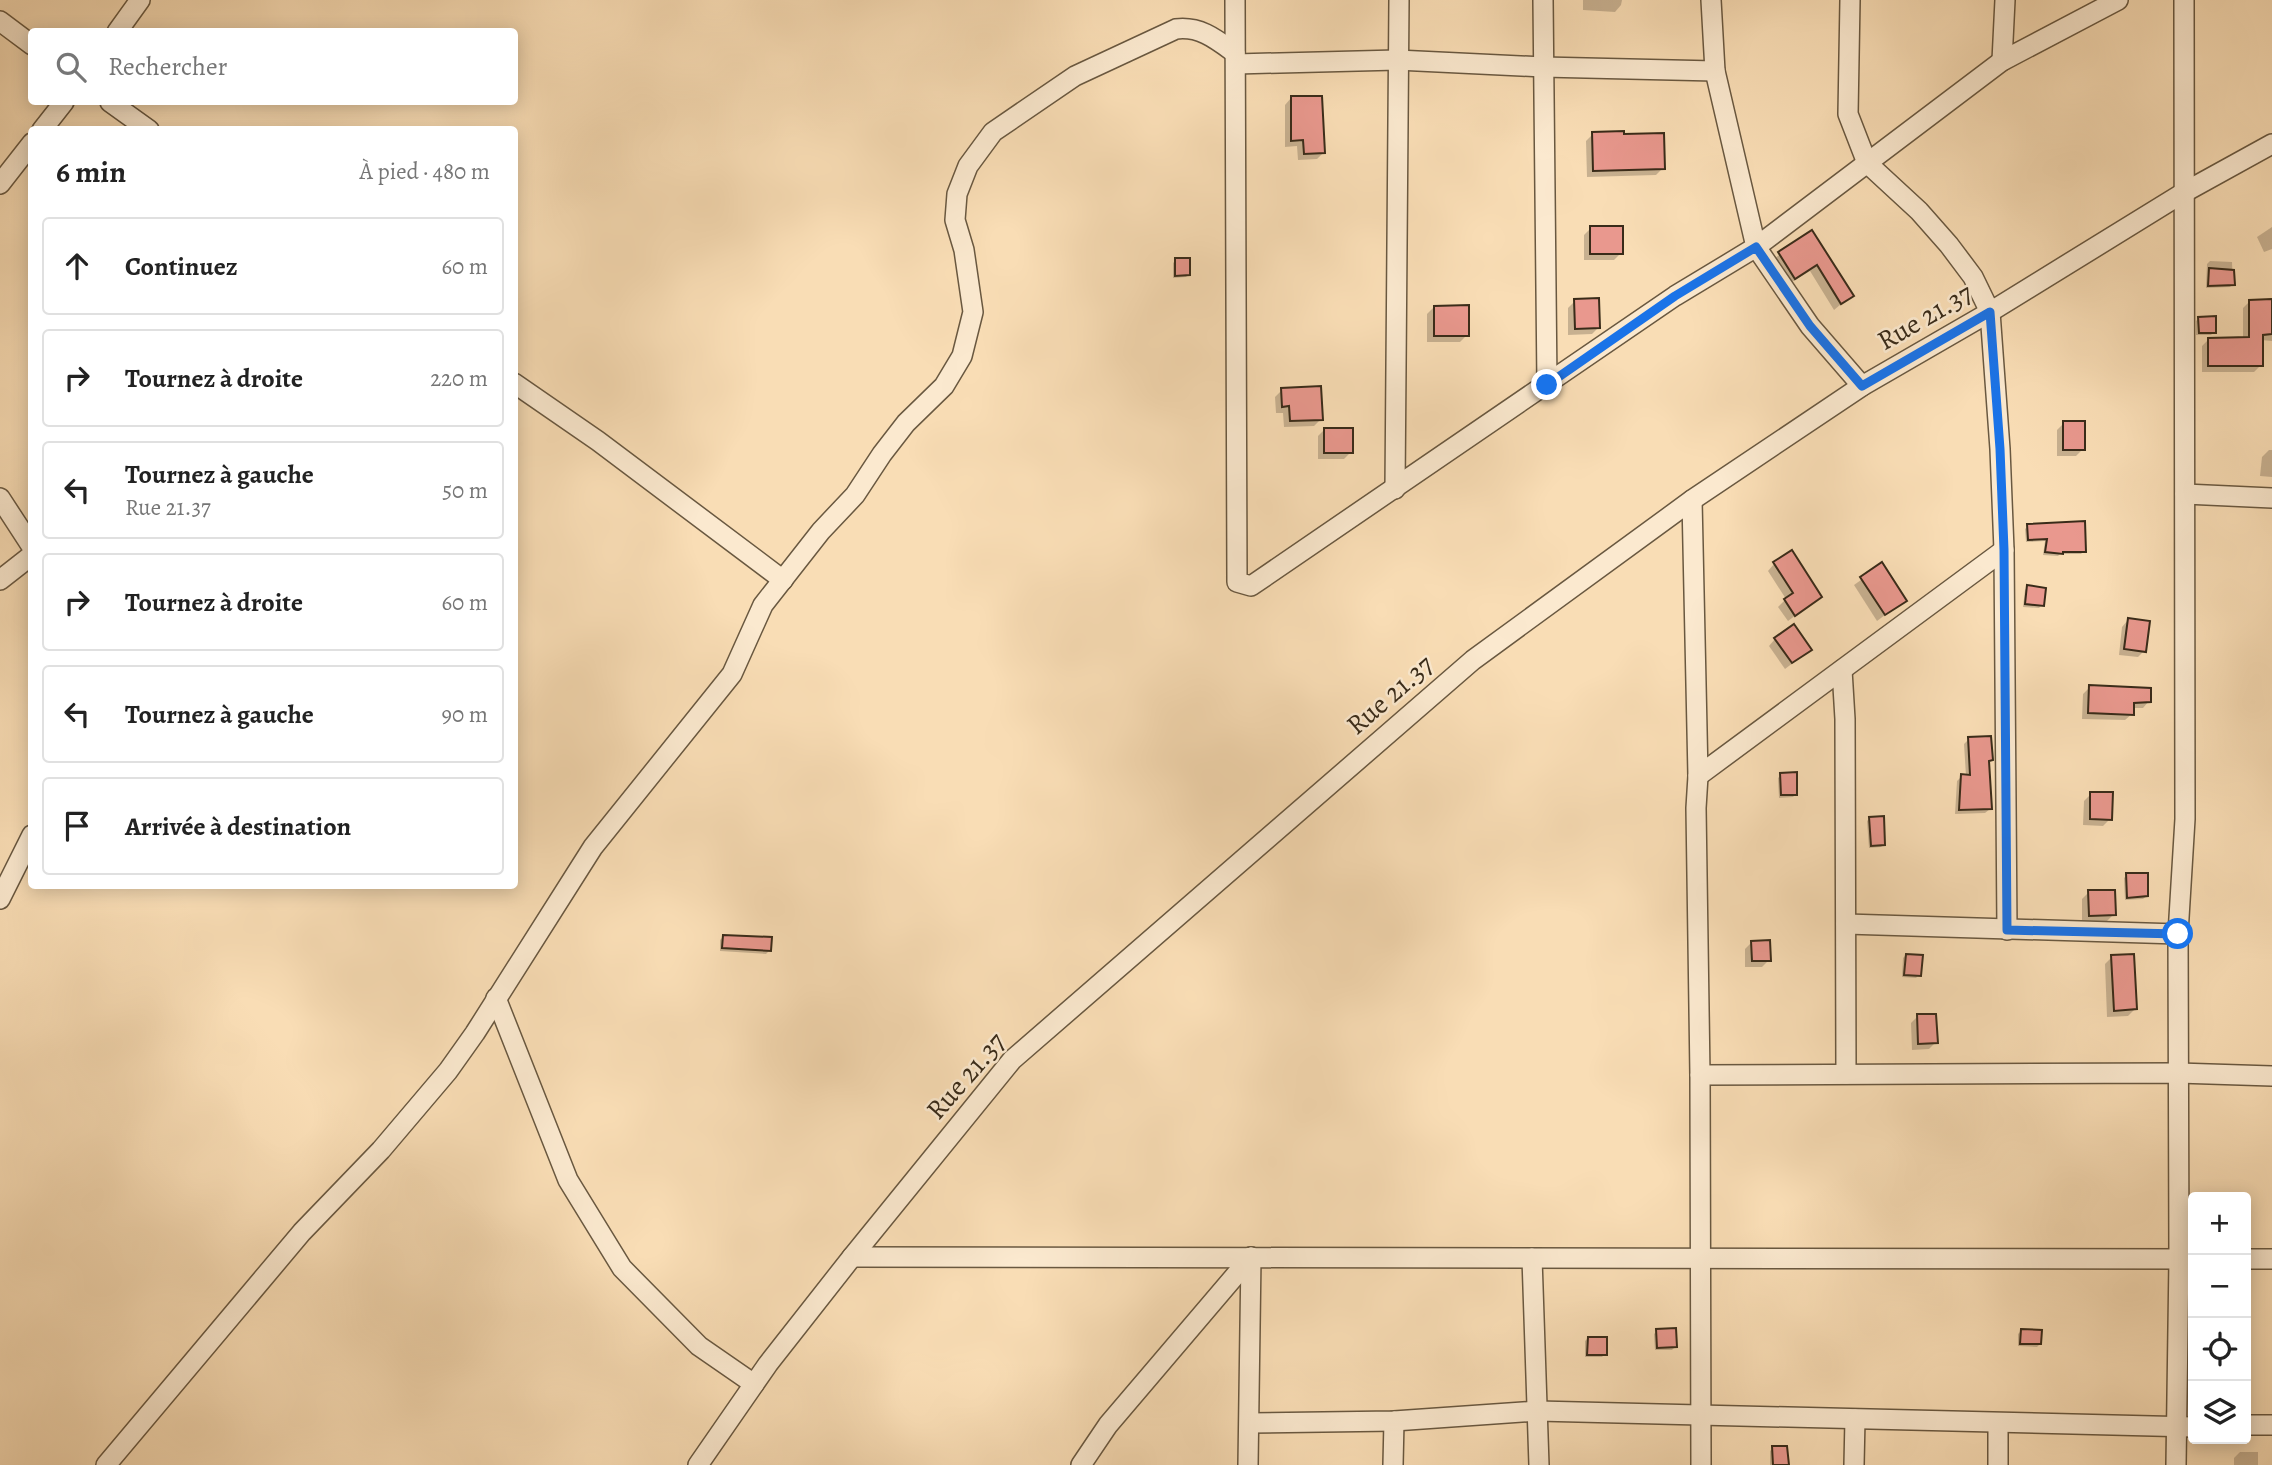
<!DOCTYPE html>
<html lang="fr">
<head>
<meta charset="utf-8">
<style>
	body { margin:0; font-family:Alegreya,serif; background:#f2f2f2; color:#222 }
	.controls { position:absolute; right:21px; bottom:21px; display:grid; overflow:hidden; border-radius:7px; box-shadow:0 4px 18px #0003 }
	.controls button { width:63px; height:63px; display:grid; place-items:center; padding:0; border:0; border-bottom:2px solid #e0e0e0; background:#fff; color:#222; font:35px sans-serif }
	.stop { position:absolute; width:21px; height:21px; margin:-16px; border:5px solid #1a73e8; border-radius:50%; background:#fff }
	.stop.end { background:#1a73e8; border-color:#fff; box-shadow:0 2px 7px #0008 }
	.list { margin:0; padding:0; list-style:none }
	h2 { display:flex; justify-content:space-between; align-items:center; height:91px; margin:0; padding:0 28px; font-size:30px }
	h2 small { font-size:23px; font-weight:400; color:#767676 }
	.list li { display:grid; grid-template-columns:46px 1fr auto; gap:21px; align-items:center; box-sizing:border-box; height:98px; margin:0 14px 14px; padding:0 14px; border:2px solid #e0e0e0; border-radius:7px }
	.list b { display:block; font-size:26px; white-space:nowrap }
	.list p { margin:0; font-size:23px; white-space:nowrap; color:#767676 }
	.list em { font-size:23px; font-style:normal; color:#767676 }
	.icon { flex:none; width:38px; height:38px; fill:none; stroke:currentColor; stroke-width:2; stroke-linecap:round; stroke-linejoin:round }
	.map { position:relative; flex:none; width:2272px; height:1465px; overflow:hidden }
	.search { position:absolute; background:#fff; box-shadow:0 4px 18px #0003; left:28px; top:28px; width:490px; height:77px; display:flex; align-items:center; gap:18px; box-sizing:border-box; padding:0 24px; border-radius:7px; color:#767676; font-size:26px }
	.panel { position:absolute; background:#fff; box-shadow:0 4px 18px #0003; left:28px; top:126px; width:490px; height:763px; border-radius:7px }
	.map>svg:first-child { display:block }
	.shadow { fill:#0003 }
	.building { fill:#e9988e; stroke:#392b19; stroke-width:2 }
	.lines { fill:none; stroke-linecap:round; stroke-linejoin:round }
	.street-casing { stroke:#695840; stroke-width:22 }
	.street { stroke:#fbe9cf; stroke-width:19 }
	.route { stroke:#1a73e8; stroke-width:9 }
	.labels { text-anchor:middle; dominant-baseline:central; stroke-width:5; stroke-linejoin:round; paint-order:stroke }
	.street-label { font-size:28px; fill:#392b19; stroke:#fbe9cf }
</style>
</head>
<body>
<div class="map">
<svg width="2272" height="1465" viewBox="0 0 2272 1465">
	<rect width="100%" height="100%" fill="#f9ddb5"/>
	<filter id="stains"><feTurbulence type="fractalNoise" baseFrequency=".00286" numOctaves="4"/><feColorMatrix values="0 0 0 0 .2 0 0 0 0 .09 0 0 0 0 .02 0 0 0 .5 -.17"/></filter>
	<radialGradient id="worn" r=".72"><stop offset=".6" stop-color="#630" stop-opacity="0"/><stop offset="1" stop-color="#630" stop-opacity=".3"/></radialGradient>
	<g class="shadow">
		<path d="M 1583,0 L 1622,0 L 1621,5 L 1615,12 L 1583,10 Z"/>
		<path d="M 1291,98 L 1324,152 L 1317,159 L 1298,160 L 1297,146 L 1285,147 L 1285,105 Z"/>
		<path d="M 1593,134 L 1663,168 L 1656,175 L 1587,177 L 1586,141 Z"/>
		<path d="M 2272,227 L 2272,249 L 2264,252 L 2257,237 Z"/>
		<path d="M 1591,228 L 1621,253 L 1614,260 L 1584,260 L 1584,235 Z"/>
		<path d="M 1812,232 L 1852,295 L 1834,310 L 1810,271 L 1787,285 L 1772,260 Z"/>
		<path d="M 1176,260 L 1189,274 L 1186,277 L 1173,278 L 1173,263 Z"/>
		<path d="M 2210,261 L 2232,262 L 2233,284 L 2230,287 L 2206,288 L 2207,264 Z"/>
		<path d="M 1575,301 L 1599,327 L 1592,334 L 1568,335 L 1568,308 Z"/>
		<path d="M 2250,301 L 2272,303 L 2272,341 L 2261,340 L 2261,365 L 2254,372 L 2202,372 L 2202,346 L 2209,339 L 2243,339 L 2243,308 Z"/>
		<path d="M 1434,307 L 1467,335 L 1460,342 L 1427,342 L 1427,314 Z"/>
		<path d="M 2199,318 L 2214,332 L 2211,335 L 2196,335 L 2196,321 Z"/>
		<path d="M 1282,390 L 1321,419 L 1314,426 L 1284,427 L 1283,413 L 1276,413 L 1275,397 Z"/>
		<path d="M 2064,423 L 2083,449 L 2076,456 L 2057,456 L 2057,430 Z"/>
		<path d="M 1325,429 L 1351,452 L 1344,459 L 1318,459 L 1318,436 Z"/>
		<path d="M 2269,450 L 2272,450 L 2272,477 L 2260,476 L 2262,457 Z"/>
		<path d="M 2028,526 L 2084,551 L 2081,554 L 2060,554 L 2058,556 L 2043,555 L 2045,541 L 2026,542 L 2025,529 Z"/>
		<path d="M 1774,564 L 1820,597 L 1788,621 L 1778,607 L 1786,599 L 1768,571 Z"/>
		<path d="M 1882,565 L 1905,600 L 1877,621 L 1854,585 Z"/>
		<path d="M 2028,587 L 2042,605 L 2039,608 L 2023,607 L 2025,590 Z"/>
		<path d="M 2128,620 L 2144,651 L 2138,657 L 2119,655 L 2122,627 Z"/>
		<path d="M 1775,639 L 1810,650 L 1785,669 L 1769,646 Z"/>
		<path d="M 2090,687 L 2149,701 L 2143,708 L 2132,708 L 2132,714 L 2125,720 L 2082,719 L 2083,694 Z"/>
		<path d="M 1969,739 L 1991,760 L 1987,764 L 1990,809 L 1985,813 L 1955,814 L 1957,781 L 1962,776 L 1966,776 L 1964,744 Z"/>
		<path d="M 1781,775 L 1796,794 L 1793,797 L 1779,798 L 1778,778 Z"/>
		<path d="M 2091,794 L 2110,819 L 2103,826 L 2083,825 L 2084,801 Z"/>
		<path d="M 1870,818 L 1884,844 L 1881,847 L 1869,848 L 1867,821 Z"/>
		<path d="M 2127,875 L 2147,896 L 2143,899 L 2125,900 L 2124,878 Z"/>
		<path d="M 2089,892 L 2114,914 L 2107,921 L 2082,922 L 2082,899 Z"/>
		<path d="M 723,937 L 769,951 L 766,954 L 720,951 L 720,940 Z"/>
		<path d="M 1752,942 L 1769,960 L 1762,967 L 1745,967 L 1745,949 Z"/>
		<path d="M 1906,955 L 1919,975 L 1916,978 L 1902,977 L 1903,958 Z"/>
		<path d="M 2112,957 L 2135,1009 L 2128,1016 L 2107,1017 L 2105,964 Z"/>
		<path d="M 1918,1016 L 1936,1042 L 1929,1049 L 1912,1050 L 1911,1023 Z"/>
		<path d="M 1657,1331 L 1675,1347 L 1672,1350 L 1655,1350 L 1654,1334 Z"/>
		<path d="M 2021,1331 L 2040,1344 L 2037,1347 L 2018,1346 L 2018,1334 Z"/>
		<path d="M 1588,1338 L 1605,1354 L 1602,1357 L 1585,1357 L 1585,1341 Z"/>
		<path d="M 1773,1448 L 1787,1465 L 1770,1465 L 1770,1451 Z"/>
		<path d="M 2240,1452 L 2258,1452 L 2258,1465 L 2234,1465 L 2234,1458 Z"/>
	</g>
	<g class="building">
		<path d="M 1291,96 L 1322,96 L 1325,153 L 1304,154 L 1303,140 L 1291,141 Z"/>
		<path d="M 1624,131 L 1624,134 L 1664,133 L 1665,169 L 1593,171 L 1592,132 Z"/>
		<rect x="1590" y="226" width="33" height="28"/>
		<path d="M 1812,230 L 1854,296 L 1841,304 L 1817,265 L 1795,279 L 1778,252 Z"/>
		<path d="M 1175,258 L 1190,258 L 1190,275 L 1175,276 Z"/>
		<path d="M 2209,268 L 2234,270 L 2235,285 L 2208,286 Z"/>
		<path d="M 1599,298 L 1600,328 L 1575,329 L 1574,299 Z"/>
		<path d="M 2272,299 L 2272,334 L 2263,335 L 2263,366 L 2208,366 L 2208,338 L 2249,337 L 2249,300 Z"/>
		<path d="M 1469,305 L 1469,336 L 1434,336 L 1434,306 Z"/>
		<path d="M 2216,316 L 2216,333 L 2199,333 L 2198,317 Z"/>
		<path d="M 1321,386 L 1323,420 L 1290,421 L 1289,406 L 1282,407 L 1281,388 Z"/>
		<rect x="2063" y="421" width="22" height="29"/>
		<rect x="1324" y="428" width="29" height="25"/>
		<path d="M 2085,521 L 2086,552 L 2063,552 L 2063,554 L 2045,552 L 2047,539 L 2028,540 L 2027,524 Z"/>
		<path d="M 1792,550 L 1822,597 L 1795,616 L 1784,599 L 1793,593 L 1773,562 Z"/>
		<path d="M 1882,562 L 1907,601 L 1885,615 L 1860,577 Z"/>
		<path d="M 2027,585 L 2046,588 L 2044,606 L 2025,604 Z"/>
		<path d="M 2128,618 L 2150,621 L 2146,652 L 2124,649 Z"/>
		<path d="M 1794,624 L 1812,650 L 1792,663 L 1774,638 Z"/>
		<path d="M 2089,685 L 2151,688 L 2151,702 L 2134,703 L 2134,715 L 2088,713 Z"/>
		<path d="M 1991,736 L 1993,760 L 1989,761 L 1992,809 L 1959,810 L 1961,774 L 1970,775 L 1968,737 Z"/>
		<path d="M 1797,772 L 1797,795 L 1781,795 L 1780,773 Z"/>
		<path d="M 2090,792 L 2113,792 L 2112,820 L 2090,819 Z"/>
		<path d="M 1884,816 L 1885,845 L 1871,846 L 1869,817 Z"/>
		<path d="M 2126,873 L 2148,873 L 2148,896 L 2127,898 Z"/>
		<path d="M 2088,890 L 2115,890 L 2116,915 L 2089,916 Z"/>
		<path d="M 723,935 L 772,937 L 771,951 L 722,948 Z"/>
		<path d="M 1770,940 L 1771,961 L 1752,961 L 1751,941 Z"/>
		<path d="M 1906,954 L 1923,955 L 1921,976 L 1904,975 Z"/>
		<path d="M 2134,954 L 2137,1009 L 2114,1011 L 2111,955 Z"/>
		<path d="M 1917,1014 L 1936,1014 L 1938,1043 L 1918,1044 Z"/>
		<path d="M 1676,1328 L 1677,1347 L 1657,1348 L 1656,1329 Z"/>
		<path d="M 2021,1329 L 2042,1330 L 2041,1344 L 2020,1344 Z"/>
		<path d="M 1588,1337 L 1607,1337 L 1607,1355 L 1587,1355 Z"/>
		<path d="M 1772,1446 L 1787,1446 L 1789,1465 L 1773,1465 Z"/>
	</g>
	<g class="lines">
		<g class="street-casing">
			<g id="street">
				<path d="M 1235,0 L 1237,582 L 1251,586 L 1675,296 L 1756,247 L 1715,71 L 1711,0"/>
				<path d="M 1543,0 L 1547,385"/>
				<path d="M 1850,0 L 1848,114 L 1867,163 L 1919,211 L 1949,245 L 1973,277 L 1990,312 L 2000,449 L 2004,550 L 2007,930"/>
				<path d="M 0,21 L 32,45"/>
				<path d="M 117,32 L 140,0"/>
				<path d="M 2002,61 L 2005,0"/>
				<path d="M 1236,64 L 1397,60 L 1543,67 L 1715,71"/>
				<path d="M 110,102 L 149,130"/>
				<path d="M 42,130 L 64,102"/>
				<path d="M 0,184 L 32,143"/>
				<path d="M 514,383 L 598,441 L 783,580"/>
				<path d="M 1862,386 L 1810,326 L 1756,247 L 2002,61 L 2118,0"/>
				<path d="M 1395,489 L 1399,0"/>
				<path d="M 2185,494 L 2272,498"/>
				<path d="M 0,498 L 32,547"/>
				<path d="M 1692,500 L 1698,776 L 1696,808 L 1700,1075 L 1701,1465"/>
				<path d="M 0,580 L 32,555"/>
				<path d="M 1842,670 L 1845,719 L 1846,1074"/>
				<path d="M 1698,776 L 2004,550"/>
				<path d="M 0,899 L 32,835"/>
				<path d="M 1846,924 L 2178,934"/>
				<path d="M 496,998 L 568,1180 L 622,1268 L 699,1346 L 754,1384"/>
				<path d="M 1700,1075 L 2178,1073 L 2272,1076"/>
				<path d="M 852,1257 L 2193,1259"/>
				<path d="M 1532,1258 L 1539,1465"/>
				<path d="M 2246,1259 L 2272,1259"/>
				<path d="M 1250,1423 L 1394,1421 L 1538,1411 L 2193,1427"/>
				<path d="M 1998,1423 L 1998,1465"/>
				<path d="M 2246,1425 L 2272,1425"/>
				<path d="M 106,1465 L 302,1232 L 381,1150 L 448,1071 L 475,1033 L 593,847 L 732,674 L 763,605 L 821,531 L 855,495 L 882,454 L 906,423 L 944,386 L 962,356 L 973,312 L 964,250 L 955,220 L 957,194 L 968,166 L 993,132 L 1075,76 L 1176,29 C 1200,26 1216,39 1235,53"/>
				<path d="M 698,1465 L 768,1364 L 852,1257 L 1012,1060 L 1473,660 L 1692,500 L 1862,386 L 1990,312 L 2183,193 L 2272,144"/>
				<path d="M 1081,1465 L 1108,1425 L 1251,1257"/>
				<path d="M 1248,1465 L 1251,1257"/>
				<path d="M 1393,1465 L 1394,1421"/>
				<path d="M 1854,1465 L 1855,1419"/>
				<path d="M 2176,1465 L 2179,1259 L 2178,934 L 2185,819 L 2184,0"/>
			</g>
		</g>
		<use href="#street" class="street"/>
	</g>
	<g class="lines">
		<path class="route" d="M 1547,385 L 1675,296 L 1756,247 L 1810,326 L 1862,386 L 1990,312 L 2000,449 L 2004,550 L 2007,930 L 2178,934"/>
	</g>
	<g class="labels">
		<g class="street-label">
			<text transform="translate(1925 317) rotate(-30)">Rue 21.37</text>
			<text transform="translate(1390 695) rotate(-41)">Rue 21.37</text>
			<text transform="translate(966 1076) rotate(-49)">Rue 21.37</text>
		</g>
	</g>
	<rect width="100%" height="100%" filter="url(#stains)"/>
	<rect width="100%" height="100%" fill="url(#worn)"/>
</svg>
<div class="controls">
<button>+</button>
<button>−</button>
<button><svg class="icon" aria-label="locate" viewBox="0 0 24 24"><circle cx="12" cy="12" r="6"/><path d="M12 2v4M12 18v4M2 12h4M18 12h4"/></svg></button>
<button><svg class="icon" aria-label="layers" viewBox="0 0 24 24"><path d="M12 4l9 5-9 5-9-5zM3 14l9 5 9-5"/></svg></button>
</div>
<div class="stop" style="left:2178px;top:934px"></div>
<div class="stop end" style="left:1547px;top:385px"></div>
<div class="search"><svg class="icon" aria-label="search" viewBox="0 0 24 24"><circle cx="10" cy="10" r="6"/><path d="M15 15l6 6"/></svg>Rechercher</div>
<section class="panel">
<h2>6 min<small>À pied · 480 m</small></h2>
<ul class="list">
<li><svg class="icon" aria-label="ahead" viewBox="0 0 24 24"><path d="M12 20V5M6 11l6-6 6 6"/></svg><div><b>Continuez</b></div><em>60 m</em></li>
<li><svg class="icon" aria-label="right" viewBox="0 0 24 24"><path d="M7 20v-9h11M14 6l5 5-5 5"/></svg><div><b>Tournez à droite</b></div><em>220 m</em></li>
<li><svg class="icon" aria-label="left" viewBox="0 0 24 24"><path d="M17 20v-9H6M10 6l-5 5 5 5"/></svg><div><b>Tournez à gauche</b><p>Rue 21.37</p></div><em>50 m</em></li>
<li><svg class="icon" aria-label="right" viewBox="0 0 24 24"><path d="M7 20v-9h11M14 6l5 5-5 5"/></svg><div><b>Tournez à droite</b></div><em>60 m</em></li>
<li><svg class="icon" aria-label="left" viewBox="0 0 24 24"><path d="M17 20v-9H6M10 6l-5 5 5 5"/></svg><div><b>Tournez à gauche</b></div><em>90 m</em></li>
<li><svg class="icon" aria-label="arrive" viewBox="0 0 24 24"><path d="M6 21V4h12l-3 4 3 4H6"/></svg><div><b>Arrivée à destination</b></div></li>
</ul>
</section>
</div>
</body>
</html>
